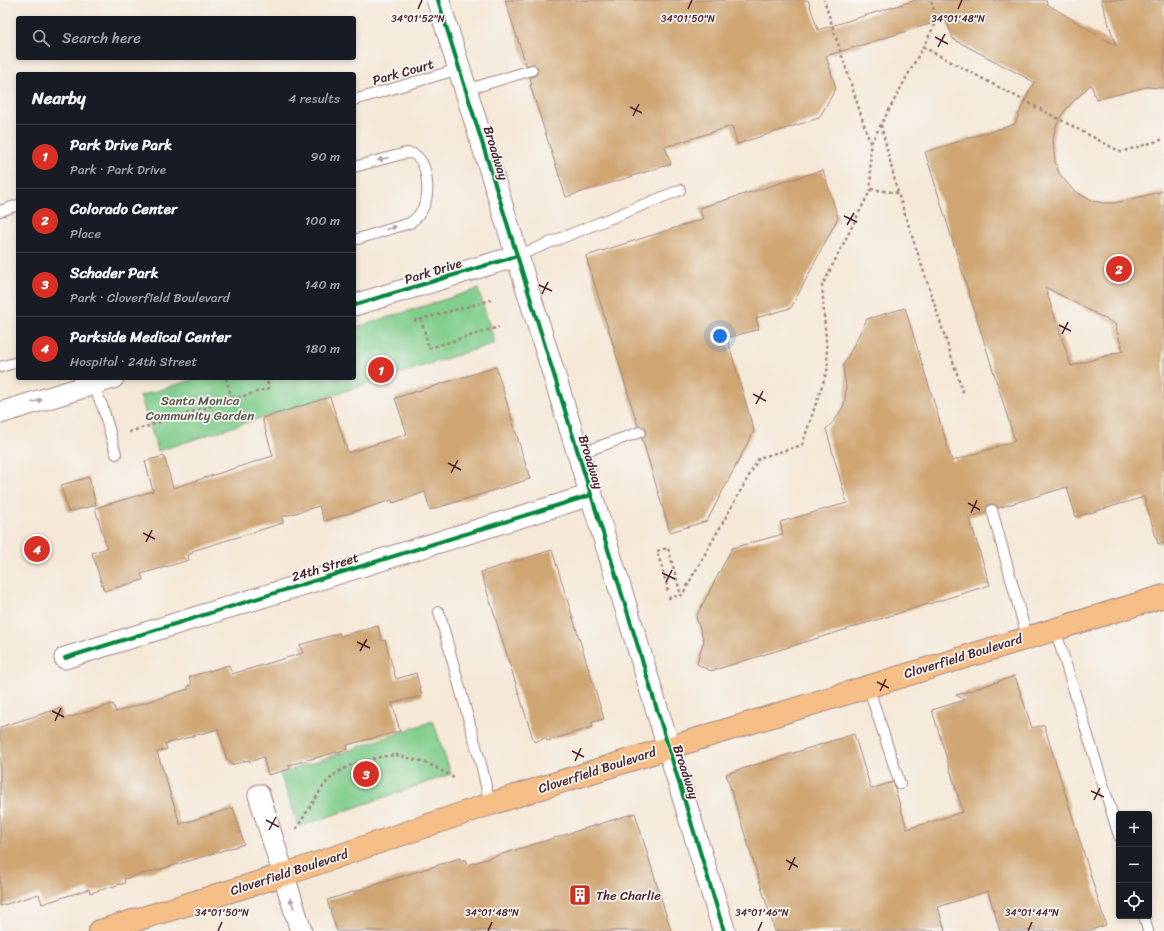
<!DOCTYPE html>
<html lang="en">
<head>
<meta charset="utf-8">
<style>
	body { margin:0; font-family:Sriracha,sans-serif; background:#242831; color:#f1f3f6 }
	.controls { position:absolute; right:12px; bottom:12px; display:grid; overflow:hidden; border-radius:4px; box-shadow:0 2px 6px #0003 }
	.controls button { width:36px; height:36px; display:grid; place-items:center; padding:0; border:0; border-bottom:1px solid #363941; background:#171b24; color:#f1f3f6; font:20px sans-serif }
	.you { position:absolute; left:720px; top:336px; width:14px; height:14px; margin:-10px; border:3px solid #fff; border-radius:50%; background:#1a73e8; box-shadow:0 0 0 6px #1a73e833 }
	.badge { display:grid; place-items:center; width:26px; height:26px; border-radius:50%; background:#d93025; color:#fff; font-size:13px; font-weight:700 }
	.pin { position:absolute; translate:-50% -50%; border:2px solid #fff; box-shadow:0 1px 4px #0006 }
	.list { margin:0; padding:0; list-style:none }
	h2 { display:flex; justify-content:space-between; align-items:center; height:52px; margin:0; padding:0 16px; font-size:17px }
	h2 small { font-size:13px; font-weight:400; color:#9ea1a6 }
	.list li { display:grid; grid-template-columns:26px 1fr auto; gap:12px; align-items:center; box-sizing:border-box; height:64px; padding:0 16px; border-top:1px solid #363941 }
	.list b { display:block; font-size:15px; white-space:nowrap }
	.list p { margin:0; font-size:13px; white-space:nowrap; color:#9ea1a6 }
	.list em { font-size:13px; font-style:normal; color:#9ea1a6 }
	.icon { flex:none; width:22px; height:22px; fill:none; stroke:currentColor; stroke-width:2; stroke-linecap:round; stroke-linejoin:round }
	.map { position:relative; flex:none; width:1164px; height:931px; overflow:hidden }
	.search { position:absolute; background:#171b24; box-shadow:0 2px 6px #0003; left:16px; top:16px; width:340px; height:44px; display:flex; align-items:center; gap:10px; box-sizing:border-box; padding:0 14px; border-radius:4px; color:#9ea1a6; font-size:15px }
	.panel { position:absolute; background:#171b24; box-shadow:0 2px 6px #0003; left:16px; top:72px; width:340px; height:308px; border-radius:4px }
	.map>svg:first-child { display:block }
	.green { fill:#81cd8c; stroke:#66765c }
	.building { fill:#cfa572; fill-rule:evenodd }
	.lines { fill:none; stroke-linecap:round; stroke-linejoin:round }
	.service-casing { stroke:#a08481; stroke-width:12 }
	.minor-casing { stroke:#a08481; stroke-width:23 }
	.tertiary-casing { stroke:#a08481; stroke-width:24 }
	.primary-casing { stroke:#a08481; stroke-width:24 }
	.path { stroke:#a08481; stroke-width:2.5; stroke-dasharray:3 3; stroke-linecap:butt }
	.service { stroke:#fff; stroke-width:10 }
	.minor { stroke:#fff; stroke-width:21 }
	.tertiary { stroke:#fff; stroke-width:22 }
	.primary { stroke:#f6be87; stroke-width:22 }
	.cycleway-casing { stroke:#f6f6f2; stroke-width:6 }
	.cycleway { stroke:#00873e; stroke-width:4 }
	.oneway { fill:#ae9aa0 }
	.ticks { fill:none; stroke:#4a1f2b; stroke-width:1.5 }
	.labels { text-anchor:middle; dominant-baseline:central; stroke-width:3.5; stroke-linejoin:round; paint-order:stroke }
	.street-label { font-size:13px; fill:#4a1f2b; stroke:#f6f6f2 }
	.park-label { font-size:13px; fill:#5a5348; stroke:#f6f6f2 }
	.poi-label { font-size:13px; fill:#4a1f2b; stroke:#f6f6f2; text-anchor:start }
	.ticks-label { font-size:10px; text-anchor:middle; fill:#4a1f2b; stroke:#f6f6f2; stroke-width:3.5; stroke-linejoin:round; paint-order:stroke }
</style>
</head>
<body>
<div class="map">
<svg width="1164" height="931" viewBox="0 0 1164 931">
	<rect width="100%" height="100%" fill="#f6f6f2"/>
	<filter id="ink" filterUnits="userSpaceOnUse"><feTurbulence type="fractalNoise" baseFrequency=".025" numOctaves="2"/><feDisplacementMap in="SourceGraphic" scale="8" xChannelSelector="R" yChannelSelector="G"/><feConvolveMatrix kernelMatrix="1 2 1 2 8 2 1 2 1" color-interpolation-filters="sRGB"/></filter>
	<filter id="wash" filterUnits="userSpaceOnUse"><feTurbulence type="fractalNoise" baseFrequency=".012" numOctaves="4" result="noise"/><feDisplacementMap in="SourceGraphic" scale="16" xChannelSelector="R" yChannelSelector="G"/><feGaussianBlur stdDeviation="0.9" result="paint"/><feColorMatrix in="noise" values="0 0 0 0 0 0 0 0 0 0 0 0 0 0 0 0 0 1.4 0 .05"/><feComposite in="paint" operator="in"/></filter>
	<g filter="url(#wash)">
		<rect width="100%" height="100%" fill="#f5e8d7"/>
		<g class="green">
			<path d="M 478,289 L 495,343 L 158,451 L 140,396 L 198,378 L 354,378 L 354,328 Z"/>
			<path d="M 433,721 L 451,774 L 299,827 L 280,774 Z"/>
		</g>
		<g id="blocks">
			<g class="building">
				<path d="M 505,0 L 808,0 L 818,30 L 916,0 L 1046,0 L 1047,4 L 1116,46 L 1101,0 L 1164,0 L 1164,88 L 1146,87 L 1096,100 L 1091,84 L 1066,109 L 1059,119 L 1055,129 L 1053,140 L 1055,162 L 1059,173 L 1073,190 L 1083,196 L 1093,201 L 1104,203 L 1115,203 L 1164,191 L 1164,543 L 1158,544 L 1144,497 L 1076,517 L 1067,487 L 998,508 L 996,505 L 991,504 L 987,506 L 986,512 L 969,517 L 990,585 L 711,671 L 697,664 L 699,655 L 704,641 L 696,617 L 732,548 L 783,534 L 780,522 L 847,503 L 826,429 L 834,421 L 843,407 L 845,400 L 846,386 L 843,366 L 867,319 L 905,308 L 952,461 L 1015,441 L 925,152 L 1015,124 L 1022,106 L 1034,82 L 953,39 L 946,19 L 826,56 L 836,88 L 819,118 L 737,144 L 732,126 L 665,147 L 671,164 L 566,197 L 530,85 L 532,85 L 530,78 L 537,74 L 538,68 L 533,64 L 526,65 ZM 1045,287 L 1115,324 L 1123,351 L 1071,366 Z"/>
				<path d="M 823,170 L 838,218 L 791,308 L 756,318 L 759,329 L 727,338 L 754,431 L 707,521 L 670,532 L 642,438 L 645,436 L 646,430 L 644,427 L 638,426 L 586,256 L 703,219 L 699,208 Z"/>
				<path d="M 496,367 L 530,479 L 430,510 L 425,492 L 393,503 L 392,500 L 324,521 L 319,506 L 282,517 L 283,523 L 192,551 L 193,553 L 188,555 L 189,560 L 141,574 L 143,580 L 104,591 L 92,553 L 107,548 L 95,508 L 153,491 L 145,461 L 164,456 L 173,488 L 273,456 L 262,418 L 330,397 L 348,453 L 407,434 L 395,398 Z"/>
				<path d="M 89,477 L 96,505 L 68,512 L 61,485 Z"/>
				<path d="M 552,550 L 604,719 L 592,722 L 593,727 L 547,741 L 546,738 L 534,742 L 481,572 Z"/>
				<path d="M 378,626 L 382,641 L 385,640 L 396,679 L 416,673 L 422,696 L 392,703 L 400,731 L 347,745 L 348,749 L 289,765 L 290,769 L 268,775 L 263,757 L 250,762 L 249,760 L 231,765 L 229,759 L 227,760 L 218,729 L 165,744 L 167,749 L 157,752 L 180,824 L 233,808 L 244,844 L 172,866 L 124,879 L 125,883 L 90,893 L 89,889 L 42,904 L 39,894 L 0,906 L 0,727 L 61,708 L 64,719 L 113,704 L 116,712 L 188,689 L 188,686 L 192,685 L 189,677 L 229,665 L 232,674 L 303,653 L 300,645 L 339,633 L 340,636 Z"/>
				<path d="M 1015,676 L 1032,728 L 1044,725 L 1106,925 L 1088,931 L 1000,931 L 988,891 L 938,907 L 945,931 L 775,931 L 726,774 L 854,734 L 871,789 L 893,782 L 907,829 L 963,812 L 932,710 L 965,700 L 956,695 Z"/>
				<path d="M 635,813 L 671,931 L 337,931 L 327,900 L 460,858 L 461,861 L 465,859 L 467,865 Z"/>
			</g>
		</g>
	</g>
	<g filter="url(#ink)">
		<use href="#blocks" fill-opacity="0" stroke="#a08481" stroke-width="1"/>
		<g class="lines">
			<g class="service-casing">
				<g id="service">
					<path d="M 466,90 L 532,70"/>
					<path d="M 354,100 L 459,69"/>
					<path d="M 354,167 L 406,153 C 409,153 413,153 415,155 C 428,163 430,193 424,206 C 421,213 417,218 410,223 L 354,240"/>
					<path d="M 0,211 L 18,205"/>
					<path d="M 517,256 L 680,190"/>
					<path d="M 0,367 L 18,362"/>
					<path d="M 92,382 L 103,408 L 116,454"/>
					<path d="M 578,454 L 640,432"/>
					<path d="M 992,510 L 1027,637"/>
					<path d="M 439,612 L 482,768 L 490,804"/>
					<path d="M 1055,629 L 1119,836"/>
					<path d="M 868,686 L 900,784"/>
					<path d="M 1144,916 L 1148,931"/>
				</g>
			</g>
			<g class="minor-casing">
				<g id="minor">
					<path d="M 354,305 L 517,256"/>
					<path d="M 0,413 L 113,378"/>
					<path d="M 65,658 L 591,495"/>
					<path d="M 259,795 L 301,931"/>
				</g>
			</g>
			<g class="tertiary-casing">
				<path id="tertiary" d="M 438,0 L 632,627 L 724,931"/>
			</g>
			<g class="primary-casing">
				<path id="primary" d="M 100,931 L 283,875 L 490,804 L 668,748 L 1164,596"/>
			</g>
			<g class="path">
				<path d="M 923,47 L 1121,152 L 1164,139"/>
				<path d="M 881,125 L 898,193"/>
				<path d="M 871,143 L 937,21 L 931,0"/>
				<path d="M 871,189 L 898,193 L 964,395"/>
				<path d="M 421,319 L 429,348 L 499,327"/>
				<path d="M 414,321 L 491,300"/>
				<path d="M 226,378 L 232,399"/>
				<path d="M 129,432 L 269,388 L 266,378"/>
				<path d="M 666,590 L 668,589 L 657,551 L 668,548 L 681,595"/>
				<path d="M 668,598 L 682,595 L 759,458 L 802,445 L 828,368 L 822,286 L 871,189 L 870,143 L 824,0"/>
				<path d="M 296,829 L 324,785 L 335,774 L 353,764 L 380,757 L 395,755 L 421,761 L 435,767 L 454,778"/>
			</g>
			<use href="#service" class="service"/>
			<use href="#minor" class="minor"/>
			<use href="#tertiary" class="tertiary"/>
			<use href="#primary" class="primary"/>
			<g class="cycleway-casing">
				<g id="cycleway">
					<path d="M 438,0 L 632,627 L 724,931"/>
					<path d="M 354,305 L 517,256"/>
					<path d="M 65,658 L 591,495"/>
				</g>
			</g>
			<use href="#cycleway" class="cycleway"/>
		</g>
		<defs><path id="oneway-solid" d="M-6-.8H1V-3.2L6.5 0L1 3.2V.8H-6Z"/></defs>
		<g class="oneway">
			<use href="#oneway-solid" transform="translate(383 159) rotate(164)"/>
			<use href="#oneway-solid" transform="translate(391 228) rotate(-17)"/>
			<use href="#oneway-solid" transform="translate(37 401) rotate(-17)"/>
			<use href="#oneway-solid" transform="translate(292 903) rotate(-108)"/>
		</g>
	</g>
	<path class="ticks" d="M 418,9 L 422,0M 688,9 L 692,0M 958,9 L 962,0M 935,37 L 948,44M 938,47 L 945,34M 630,107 L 642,113M 633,116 L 639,104M 844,216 L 857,222M 847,225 L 854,213M 539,285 L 552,291M 542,294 L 548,282M 1059,325 L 1071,331M 1062,334 L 1068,322M 753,394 L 766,401M 756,404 L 763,391M 448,463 L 461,470M 451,473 L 458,460M 968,503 L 980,510M 971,513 L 977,500M 143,533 L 155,539M 146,542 L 152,530M 662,573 L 675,579M 666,582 L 672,570M 357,642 L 370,648M 360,651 L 367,639M 877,682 L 889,688M 880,691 L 886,679M 52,711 L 64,717M 55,721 L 61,708M 572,751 L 584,757M 575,761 L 581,748M 1091,791 L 1104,797M 1094,800 L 1100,788M 266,820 L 279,827M 269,830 L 276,817M 786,860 L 798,867M 789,870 L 795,857M 218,931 L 222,922M 488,931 L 492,922M 758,931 L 762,922M 1028,931 L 1032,922"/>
	<defs>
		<g id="building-square" transform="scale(1.15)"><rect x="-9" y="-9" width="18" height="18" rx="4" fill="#c8321e" stroke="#f6f6f2"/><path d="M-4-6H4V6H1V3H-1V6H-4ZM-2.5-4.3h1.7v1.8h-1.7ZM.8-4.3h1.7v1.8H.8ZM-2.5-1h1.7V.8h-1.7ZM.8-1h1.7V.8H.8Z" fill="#fff"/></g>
	</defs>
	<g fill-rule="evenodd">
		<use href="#building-square" x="580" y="895"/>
	</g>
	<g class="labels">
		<g class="street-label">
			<text transform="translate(403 72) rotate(-16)">Park Court</text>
			<text transform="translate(496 153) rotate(73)">Broadway</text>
			<text transform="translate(433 271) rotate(-17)">Park Drive</text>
			<text transform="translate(591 462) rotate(73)">Broadway</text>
			<text transform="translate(325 567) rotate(-17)">24th Street</text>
			<text transform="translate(963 656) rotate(-17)">Cloverfield Boulevard</text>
			<text transform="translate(597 770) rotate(-18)">Cloverfield Boulevard</text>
			<text transform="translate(686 772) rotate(72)">Broadway</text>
			<text transform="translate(289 872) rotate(-18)">Cloverfield Boulevard</text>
		</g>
		<g class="park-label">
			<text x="200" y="400">Santa Monica<tspan x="200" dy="15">Community Garden</tspan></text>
		</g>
		<g class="poi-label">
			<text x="596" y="895">The Charlie</text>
		</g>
	</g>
	<g class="ticks-label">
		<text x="418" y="22">34°01'52"N</text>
		<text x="688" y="22">34°01'50"N</text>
		<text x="958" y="22">34°01'48"N</text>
		<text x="222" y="916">34°01'50"N</text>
		<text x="492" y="916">34°01'48"N</text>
		<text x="762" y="916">34°01'46"N</text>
		<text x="1032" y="916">34°01'44"N</text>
	</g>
</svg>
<div class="controls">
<button>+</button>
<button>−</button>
<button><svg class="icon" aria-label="locate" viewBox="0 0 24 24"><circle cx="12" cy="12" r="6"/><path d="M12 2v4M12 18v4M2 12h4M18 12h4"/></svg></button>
</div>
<div class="you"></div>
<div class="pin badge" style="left:381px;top:370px">1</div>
<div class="pin badge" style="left:1119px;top:269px">2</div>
<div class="pin badge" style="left:366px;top:774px">3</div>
<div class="pin badge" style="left:37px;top:549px">4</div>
<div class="search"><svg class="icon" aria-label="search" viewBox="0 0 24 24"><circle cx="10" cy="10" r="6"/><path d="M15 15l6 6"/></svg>Search here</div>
<section class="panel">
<h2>Nearby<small>4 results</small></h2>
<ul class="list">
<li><span class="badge">1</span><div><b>Park Drive Park</b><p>Park · Park Drive</p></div><em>90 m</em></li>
<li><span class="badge">2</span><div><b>Colorado Center</b><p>Place</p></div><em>100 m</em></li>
<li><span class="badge">3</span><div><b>Schader Park</b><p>Park · Cloverfield Boulevard</p></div><em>140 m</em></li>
<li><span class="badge">4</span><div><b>Parkside Medical Center</b><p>Hospital · 24th Street</p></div><em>180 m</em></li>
</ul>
</section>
</div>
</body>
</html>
